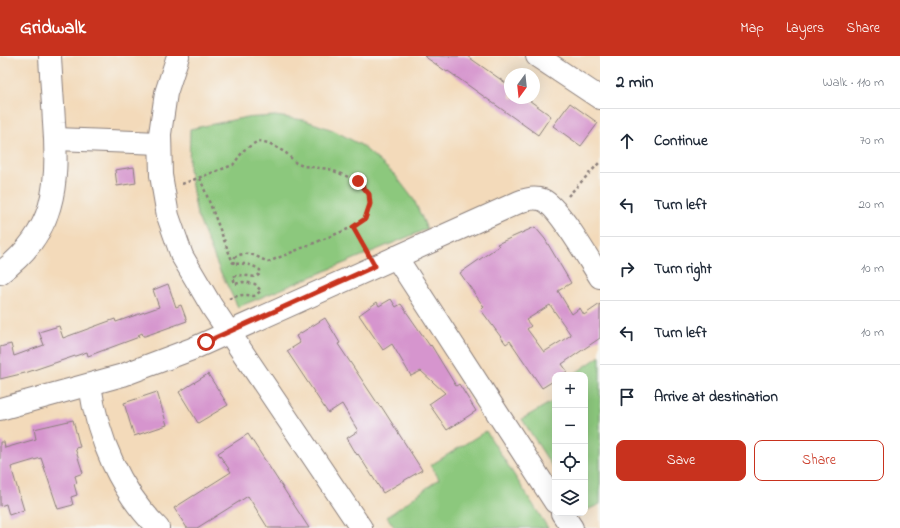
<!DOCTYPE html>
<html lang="en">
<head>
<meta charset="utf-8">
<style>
	body { margin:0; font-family:"Indie Flower",sans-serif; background:#f6f6f7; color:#1f2937 }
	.controls { position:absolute; right:12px; bottom:12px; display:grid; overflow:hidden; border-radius:8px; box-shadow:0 4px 16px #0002 }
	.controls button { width:36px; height:36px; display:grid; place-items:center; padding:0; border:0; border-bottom:1px solid #e0e1e3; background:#fff; color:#1f2937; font:20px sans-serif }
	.compass { position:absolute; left:504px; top:12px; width:36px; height:36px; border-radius:50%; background:#fff; box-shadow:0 4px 16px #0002; rotate:195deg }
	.stop { position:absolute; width:12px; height:12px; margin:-9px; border:3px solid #c8321e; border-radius:50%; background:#fff }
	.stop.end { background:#c8321e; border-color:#fff; box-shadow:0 1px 4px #0008 }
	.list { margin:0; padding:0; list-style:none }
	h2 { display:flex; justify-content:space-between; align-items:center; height:52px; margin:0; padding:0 16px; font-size:17px }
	h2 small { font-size:13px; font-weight:400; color:#747a83 }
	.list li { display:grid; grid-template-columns:26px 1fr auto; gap:12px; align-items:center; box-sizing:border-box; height:64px; padding:0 16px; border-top:1px solid #e0e1e3 }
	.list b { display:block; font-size:15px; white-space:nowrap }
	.list em { font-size:13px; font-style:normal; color:#747a83 }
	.actions { display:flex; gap:8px; padding:12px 16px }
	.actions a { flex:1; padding:9px 0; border:1px solid #c8321e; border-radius:8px; text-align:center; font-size:14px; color:#c8321e }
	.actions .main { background:#c8321e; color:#fff }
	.icon { flex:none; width:22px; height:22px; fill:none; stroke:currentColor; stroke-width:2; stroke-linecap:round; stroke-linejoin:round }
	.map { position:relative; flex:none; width:600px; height:472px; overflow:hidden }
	header { display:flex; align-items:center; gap:24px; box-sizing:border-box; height:56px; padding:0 20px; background:#c8321e; color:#fff }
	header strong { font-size:19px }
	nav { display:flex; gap:22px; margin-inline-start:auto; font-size:14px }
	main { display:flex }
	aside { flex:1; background:#fff }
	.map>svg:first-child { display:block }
	.green { fill:#8cc87d; stroke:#57755c }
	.building { fill:#d695ce; fill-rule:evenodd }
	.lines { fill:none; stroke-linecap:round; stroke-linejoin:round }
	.minor-casing { stroke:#8a7e7a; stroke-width:24 }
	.path { stroke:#8a7e7a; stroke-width:2.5; stroke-dasharray:3 3; stroke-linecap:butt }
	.minor { stroke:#fff; stroke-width:22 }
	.route { stroke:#c8321e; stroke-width:5 }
</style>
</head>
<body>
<header>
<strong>Gridwalk</strong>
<nav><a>Map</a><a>Layers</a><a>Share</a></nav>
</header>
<main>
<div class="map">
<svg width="600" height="472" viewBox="0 0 600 472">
	<rect width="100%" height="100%" fill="#f6f6f2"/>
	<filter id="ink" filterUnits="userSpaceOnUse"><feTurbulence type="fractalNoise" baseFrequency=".025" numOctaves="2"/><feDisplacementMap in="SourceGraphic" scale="8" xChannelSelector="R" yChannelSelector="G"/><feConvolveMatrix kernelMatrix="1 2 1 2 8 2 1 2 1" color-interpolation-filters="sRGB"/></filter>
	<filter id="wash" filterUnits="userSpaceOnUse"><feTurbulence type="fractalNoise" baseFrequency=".012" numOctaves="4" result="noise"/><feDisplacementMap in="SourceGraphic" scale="16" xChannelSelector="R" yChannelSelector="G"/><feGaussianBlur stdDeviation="0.9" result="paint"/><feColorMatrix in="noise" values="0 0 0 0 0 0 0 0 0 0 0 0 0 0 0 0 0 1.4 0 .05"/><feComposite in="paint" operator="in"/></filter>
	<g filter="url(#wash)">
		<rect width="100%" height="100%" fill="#f3daba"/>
		<g class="green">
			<path d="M 275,60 L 304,64 L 333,74 L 361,89 L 395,119 L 414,144 L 427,173 L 238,251 L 220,215 L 197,159 L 189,113 L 190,73 L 242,62 Z"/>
			<path d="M 600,300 L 600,448 L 585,455 L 585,319 L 574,318 Z"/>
			<path d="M 555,344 L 555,415 L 522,363 Z"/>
			<path d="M 486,375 L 548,472 L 395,472 L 387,461 L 439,423 L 431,409 Z"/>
		</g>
		<g id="blocks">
			<g class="building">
				<path d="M 424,0 L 467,0 L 510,30 L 510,42 L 526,42 L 551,60 L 538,79 L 448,15 L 447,16 Z"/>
				<path d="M 570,47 L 598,67 L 581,90 L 553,70 Z"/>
				<path d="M 134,111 L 136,127 L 117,130 L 115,114 Z"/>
				<path d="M 535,171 L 545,183 L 571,227 L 558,235 L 572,258 L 580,252 L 584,259 L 600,248 L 600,282 L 562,308 L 567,315 L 562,319 L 555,319 L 555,324 L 542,332 L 510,285 L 506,288 L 481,254 L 484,251 L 460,217 L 499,190 L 497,188 ZM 550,249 L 571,279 L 544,296 L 527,273 L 531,270 L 526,264 Z"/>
				<path d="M 168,228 L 176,251 L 181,249 L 187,265 L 145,280 L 143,280 L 142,277 L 138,279 L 139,281 L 88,300 L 87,296 L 25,317 L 0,323 L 0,291 L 11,288 L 14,300 L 44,289 L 39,276 L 59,270 L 63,282 L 115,263 L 116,266 L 159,251 L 153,234 Z"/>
				<path d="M 391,243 L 396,251 L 401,248 L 430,290 L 431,289 L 456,330 L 459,328 L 476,355 L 447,374 L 429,348 L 445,337 L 421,315 L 411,320 L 392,288 L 383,294 L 359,259 L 377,246 L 379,250 Z"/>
				<path d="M 325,262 L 340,287 L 338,288 L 380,351 L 381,350 L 422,414 L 383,437 L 358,398 L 357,399 L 347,382 L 358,375 L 342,348 L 328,357 L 287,295 L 300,287 L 296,280 Z"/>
				<path d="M 208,318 L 228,349 L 198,367 L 179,336 Z"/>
				<path d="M 157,336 L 167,369 L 134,380 L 124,347 Z"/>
				<path d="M 73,364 L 80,391 L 75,392 L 83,417 L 75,420 L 77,427 L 74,428 L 77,439 L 71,441 L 73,449 L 58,453 L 41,402 L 11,411 L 24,454 L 9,459 L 6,448 L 0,450 L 0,386 L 4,386 L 5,392 L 36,383 L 34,373 Z"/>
				<path d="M 248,378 L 309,472 L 268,472 L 248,440 L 197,472 L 187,472 L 174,452 L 231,416 L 218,397 Z"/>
			</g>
		</g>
	</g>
	<g filter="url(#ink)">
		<use href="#blocks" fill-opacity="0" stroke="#8a7e7a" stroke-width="1"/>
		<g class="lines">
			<g class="minor-casing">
				<g id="minor">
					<path d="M 178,0 L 166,37 L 160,78 L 161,119 L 168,160 L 182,200 L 212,251 L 361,472"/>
					<path d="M 537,0 L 600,42"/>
					<path d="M 56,83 L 160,87"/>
					<path d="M 396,201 L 555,446"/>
					<path d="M 0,217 C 55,177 59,130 54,67 C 53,45 51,22 50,0"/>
					<path d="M 90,329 C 97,381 120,435 158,472"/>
					<path d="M 0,353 L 123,319 L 192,293 L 519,146 C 526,143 535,141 543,144 C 559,151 589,204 600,221"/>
					<path d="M 562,457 L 572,472"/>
				</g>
			</g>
			<g class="path">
				<path d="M 200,122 L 233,207"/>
				<path d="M 182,128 L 233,109 L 244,94 L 258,85 L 269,87 L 286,97 L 296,107 L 303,110 L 329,113 L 358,125 L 369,138 L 370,148 L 365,163 L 353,171"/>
				<path d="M 568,140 L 600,106"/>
				<path d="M 229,243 C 238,239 244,238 254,240 L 261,235 L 255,228 L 243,226 L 235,228 L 233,221 L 239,219 L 256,221 L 260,218 L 260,214 C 251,208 244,207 233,208 L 235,201 C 248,194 255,200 268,206 L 353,171 L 366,194"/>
			</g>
			<use href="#minor" class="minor"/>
		</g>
	</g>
	<g class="lines" filter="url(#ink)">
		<path class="route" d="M 206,286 L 375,210 L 353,171 L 365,163 L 370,148 L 369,138 L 358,125"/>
	</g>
</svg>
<div class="controls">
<button>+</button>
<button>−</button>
<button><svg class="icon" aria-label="locate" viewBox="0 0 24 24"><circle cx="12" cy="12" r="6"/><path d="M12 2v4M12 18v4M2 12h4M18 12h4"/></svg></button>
<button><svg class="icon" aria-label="layers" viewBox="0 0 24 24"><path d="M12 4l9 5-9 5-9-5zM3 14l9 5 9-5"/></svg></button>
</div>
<svg class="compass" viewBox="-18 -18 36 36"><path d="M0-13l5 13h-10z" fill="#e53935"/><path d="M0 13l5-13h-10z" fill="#747a83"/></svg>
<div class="stop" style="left:206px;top:286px"></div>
<div class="stop end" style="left:358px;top:125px"></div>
</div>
<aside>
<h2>2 min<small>Walk · 110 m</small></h2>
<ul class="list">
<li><svg class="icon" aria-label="ahead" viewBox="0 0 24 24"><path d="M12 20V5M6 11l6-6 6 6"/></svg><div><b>Continue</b></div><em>70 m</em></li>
<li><svg class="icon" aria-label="left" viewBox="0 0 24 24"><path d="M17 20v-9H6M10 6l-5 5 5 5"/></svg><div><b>Turn left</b></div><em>20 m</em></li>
<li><svg class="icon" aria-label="right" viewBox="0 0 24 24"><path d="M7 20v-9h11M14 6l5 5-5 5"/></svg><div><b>Turn right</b></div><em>10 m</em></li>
<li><svg class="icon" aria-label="left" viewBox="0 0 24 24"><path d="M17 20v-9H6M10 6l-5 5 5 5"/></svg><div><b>Turn left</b></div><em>10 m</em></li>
<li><svg class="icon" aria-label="arrive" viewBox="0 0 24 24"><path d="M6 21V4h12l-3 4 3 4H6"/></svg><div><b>Arrive at destination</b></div></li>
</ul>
<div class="actions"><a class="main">Save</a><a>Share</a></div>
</aside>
</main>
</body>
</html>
